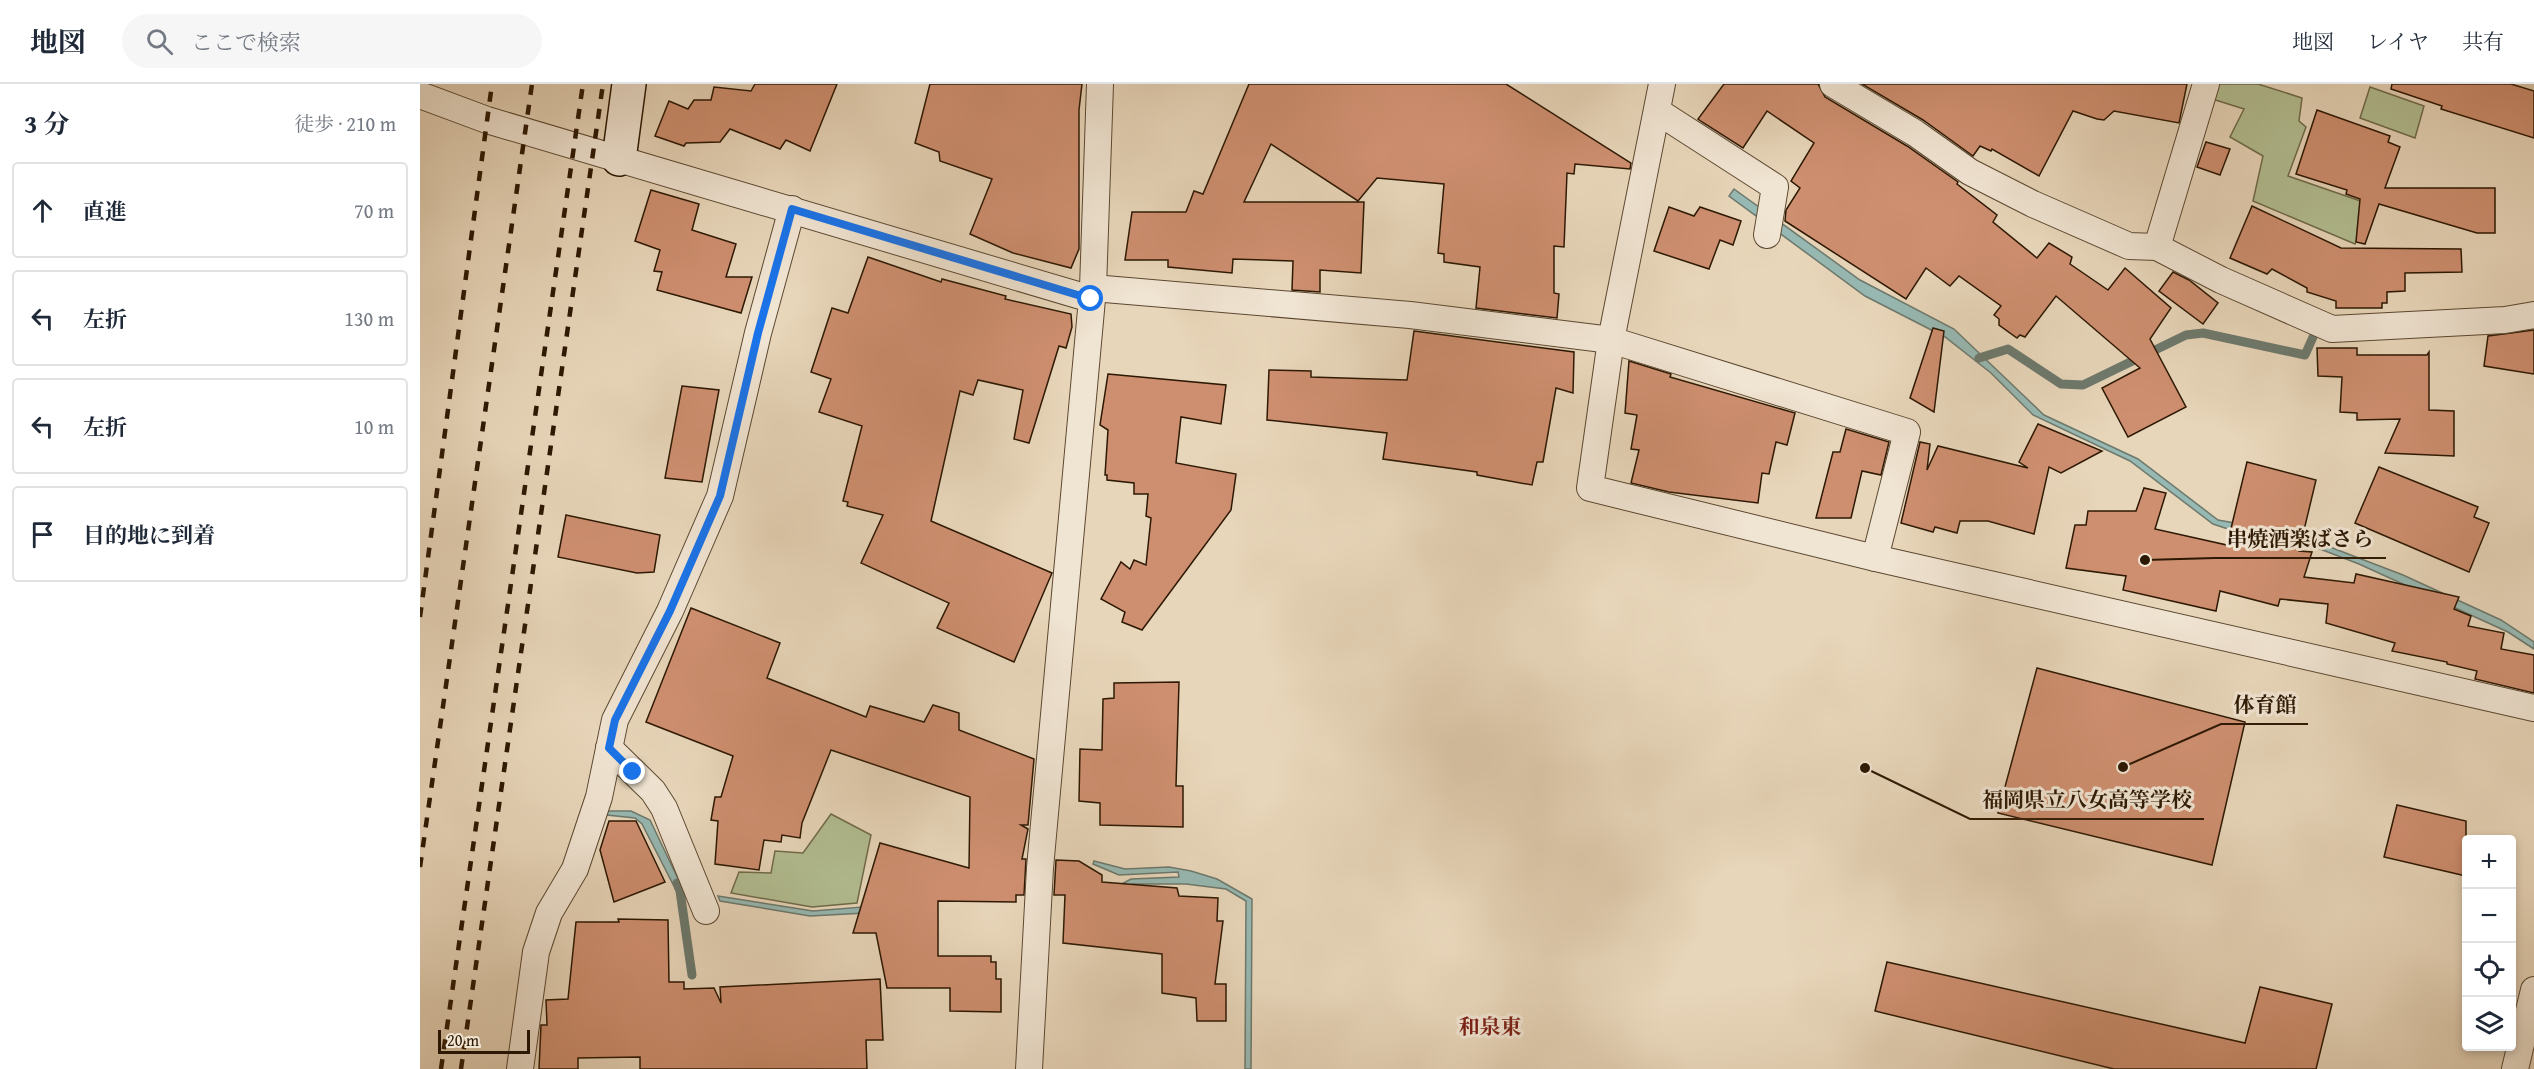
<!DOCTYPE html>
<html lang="ja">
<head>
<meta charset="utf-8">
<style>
	body { margin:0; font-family:"Gentium Book Plus","Noto Serif JP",serif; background:#f6f6f7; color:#1f2937 }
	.controls { position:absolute; right:18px; bottom:18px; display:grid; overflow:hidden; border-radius:6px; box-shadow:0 3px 9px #0003 }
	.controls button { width:54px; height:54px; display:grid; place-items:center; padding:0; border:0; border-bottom:2px solid #e0e1e3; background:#fff; color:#1f2937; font:30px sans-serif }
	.scale { position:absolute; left:18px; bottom:15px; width:92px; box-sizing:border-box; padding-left:6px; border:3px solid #2d1803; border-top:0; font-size:16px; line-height:21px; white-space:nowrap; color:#2d1803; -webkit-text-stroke:4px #f0e4d2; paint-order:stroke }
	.stop { position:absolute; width:18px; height:18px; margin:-14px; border:4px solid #1a73e8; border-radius:50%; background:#fff }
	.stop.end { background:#1a73e8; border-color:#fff; box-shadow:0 2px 6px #0008 }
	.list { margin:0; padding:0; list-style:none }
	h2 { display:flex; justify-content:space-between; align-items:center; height:78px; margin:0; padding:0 24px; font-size:26px }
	h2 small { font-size:20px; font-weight:400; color:#747a83 }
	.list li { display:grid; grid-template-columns:39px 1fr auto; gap:18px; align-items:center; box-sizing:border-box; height:96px; margin:0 12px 12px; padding:0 12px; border:2px solid #e0e1e3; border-radius:6px }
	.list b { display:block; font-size:22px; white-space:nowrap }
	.list em { font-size:20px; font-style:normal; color:#747a83 }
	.icon { flex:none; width:33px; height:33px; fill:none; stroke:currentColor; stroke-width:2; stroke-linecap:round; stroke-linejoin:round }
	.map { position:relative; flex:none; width:2114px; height:985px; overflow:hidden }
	header { display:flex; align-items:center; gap:36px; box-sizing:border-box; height:84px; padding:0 30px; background:#fff; border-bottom:2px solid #e0e1e3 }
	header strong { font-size:28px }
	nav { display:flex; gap:33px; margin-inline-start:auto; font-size:21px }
	.search { width:420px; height:54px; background:#f6f6f7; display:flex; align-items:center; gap:15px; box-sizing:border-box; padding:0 21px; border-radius:33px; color:#747a83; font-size:22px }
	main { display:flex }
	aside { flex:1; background:#fff }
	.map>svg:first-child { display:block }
	.green { fill:#b2be92; stroke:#706b4a; stroke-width:1.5 }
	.water { fill:#97b9b3; stroke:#6d796d; stroke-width:1.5 }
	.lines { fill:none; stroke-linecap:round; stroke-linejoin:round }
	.stream { stroke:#6d796d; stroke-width:9 }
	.building { fill:#ce8f70; stroke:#2d1803; stroke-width:1.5 }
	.street-casing { stroke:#5c4831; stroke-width:28 }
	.secondary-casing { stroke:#2d1803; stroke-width:36 }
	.street { stroke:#f0e4d2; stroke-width:26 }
	.secondary { stroke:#f0e4d2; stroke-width:33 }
	.rail { stroke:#2d1803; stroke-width:4.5; stroke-dasharray:10 10; stroke-linecap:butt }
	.route { stroke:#1a73e8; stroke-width:8 }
	.labels { text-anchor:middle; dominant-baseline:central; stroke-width:6; stroke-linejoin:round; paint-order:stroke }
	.neighbourhood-label { font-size:21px; font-weight:bold; fill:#7a1f14; stroke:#f0e4d2 }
	.leader { fill:none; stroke:#2d1803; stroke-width:2 }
	.callout-dot { fill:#2d1803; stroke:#f0e4d2; stroke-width:2 }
	.callout-label { font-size:21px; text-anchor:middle; font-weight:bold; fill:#2d1803; stroke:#f0e4d2; stroke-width:6; stroke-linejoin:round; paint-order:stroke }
</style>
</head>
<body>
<header>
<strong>地図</strong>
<div class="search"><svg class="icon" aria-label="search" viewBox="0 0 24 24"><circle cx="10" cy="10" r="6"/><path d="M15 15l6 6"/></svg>ここで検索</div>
<nav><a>地図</a><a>レイヤ</a><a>共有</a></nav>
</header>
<main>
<aside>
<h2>3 分<small>徒歩 · 210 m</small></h2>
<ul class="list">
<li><svg class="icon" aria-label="ahead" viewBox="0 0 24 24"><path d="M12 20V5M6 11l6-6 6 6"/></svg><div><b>直進</b></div><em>70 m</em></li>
<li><svg class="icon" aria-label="left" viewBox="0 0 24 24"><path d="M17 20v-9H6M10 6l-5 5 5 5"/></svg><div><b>左折</b></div><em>130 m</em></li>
<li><svg class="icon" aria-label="left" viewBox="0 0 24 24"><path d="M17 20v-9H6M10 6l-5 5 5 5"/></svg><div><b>左折</b></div><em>10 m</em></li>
<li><svg class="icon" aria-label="arrive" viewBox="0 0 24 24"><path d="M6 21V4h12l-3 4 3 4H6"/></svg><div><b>目的地に到着</b></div></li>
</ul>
</aside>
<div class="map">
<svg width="2114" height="985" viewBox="0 0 2114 985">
	<rect width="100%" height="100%" fill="#e8d6ba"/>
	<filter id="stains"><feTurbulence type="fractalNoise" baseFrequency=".00333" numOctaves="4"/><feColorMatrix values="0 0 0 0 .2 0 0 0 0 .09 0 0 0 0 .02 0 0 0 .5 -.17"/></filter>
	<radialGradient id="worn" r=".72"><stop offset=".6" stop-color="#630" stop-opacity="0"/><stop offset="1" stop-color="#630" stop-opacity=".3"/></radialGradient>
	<g class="green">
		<path d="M 1792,0 L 1838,0 L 1882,14 L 1879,37 L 1886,43 L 1868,92 L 1952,121 L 1935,160 L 1833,117 L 1843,72 L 1810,53 L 1824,25 L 1786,13 Z"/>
		<path d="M 1950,3 L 2004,22 L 1995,54 L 1940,34 Z"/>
		<path d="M 411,730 L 451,751 L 437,819 L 392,823 L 311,809 L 319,788 L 351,789 L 355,767 L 383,769 Z"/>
	</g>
	<g class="water">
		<path d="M 1314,105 L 1440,196 L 1534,245 L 1624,331 L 1718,375 L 1798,436 L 1876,450 L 1983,491 L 2081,536 L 2114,558 L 2114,565 L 2088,548 L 1939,480 L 1858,449 L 1808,445 L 1793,440 L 1710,377 L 1613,331 L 1571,289 L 1525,253 L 1445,212 L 1309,112 Z"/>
		<path d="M 187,727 L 211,727 L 230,736 L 261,801 L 259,812 L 222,740 L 215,734 L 187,731 Z"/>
		<path d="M 674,777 L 705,785 L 749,783 L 771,787 L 797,795 L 832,815 L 831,985 L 825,985 L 826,817 L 806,805 L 766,800 L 713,800 L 661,828 L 658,823 L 711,795 L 759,793 L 758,788 L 699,791 L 673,780 Z"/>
		<path d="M 298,812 L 393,827 L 443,823 L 445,829 L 390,832 L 300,817 Z"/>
	</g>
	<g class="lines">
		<g class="stream">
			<path d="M 1559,274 L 1588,265 L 1641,300 L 1663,301 L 1766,251 L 1783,249 L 1885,271 L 1893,253"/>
			<path d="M 257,799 L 260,807 L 272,891"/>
		</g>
	</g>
	<g class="building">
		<path d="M 335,0 L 417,0 L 390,67 L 366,56 L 360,65 L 310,45 L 300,58 L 266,59 L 264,62 L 235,52 L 249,17 L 268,25 L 274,16 L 291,16 L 294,3 L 331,7 Z"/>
		<path d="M 510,0 L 662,0 L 659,26 L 659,165 L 651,184 L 593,169 L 550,150 L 572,95 L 520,77 L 519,68 L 495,59 Z"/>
		<path d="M 829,0 L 1086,0 L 1211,79 L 1210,85 L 1155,80 L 1154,90 L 1147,89 L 1144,163 L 1134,162 L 1134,209 L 1139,210 L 1137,234 L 1056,224 L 1060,183 L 1024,178 L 1024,170 L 1018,169 L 1024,100 L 957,94 L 938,117 L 851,60 L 824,118 L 944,118 L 941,189 L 900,186 L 900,208 L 872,206 L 873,177 L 813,175 L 812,189 L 748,183 L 748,176 L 705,176 L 712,128 L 766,128 L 774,107 L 783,110 Z"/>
		<path d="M 1304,0 L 1398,0 L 1405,13 L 1487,62 L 1538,98 L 1537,100 L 1577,131 L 1573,138 L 1617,174 L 1629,159 L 1652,173 L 1650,180 L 1688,206 L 1705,184 L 1751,224 L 1730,255 L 1766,323 L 1708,353 L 1682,304 L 1720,284 L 1636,212 L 1605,253 L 1600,251 L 1597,254 L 1579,241 L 1579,235 L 1574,231 L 1581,222 L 1539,192 L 1530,202 L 1506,184 L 1486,215 L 1365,137 L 1366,126 L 1380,104 L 1371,97 L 1394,59 L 1347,27 L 1323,64 L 1282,38 L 1278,35 Z"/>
		<path d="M 1442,0 L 1767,0 L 1759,39 L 1694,27 L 1684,36 L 1677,35 L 1653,27 L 1619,92 L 1572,65 L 1571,67 L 1560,62 L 1553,72 L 1503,36 Z"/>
		<path d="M 1972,0 L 2091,0 L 2114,7 L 2114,54 L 2021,25 L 2022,22 L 1971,5 Z"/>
		<path d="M 1897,26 L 1970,52 L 1968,58 L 1980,63 L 1965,104 L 2075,104 L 2075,149 L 2057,149 L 1959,120 L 1945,160 L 1936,158 L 1940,115 L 1926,110 L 1927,106 L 1876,90 Z"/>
		<path d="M 1786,58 L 1810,65 L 1800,91 L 1777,83 Z"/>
		<path d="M 231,106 L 279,120 L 272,146 L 316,160 L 306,193 L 332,193 L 321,229 L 237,206 L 242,188 L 234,187 L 240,166 L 215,157 Z"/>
		<path d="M 1832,122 L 1921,164 L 2041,165 L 2042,188 L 1985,189 L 1985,207 L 1967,208 L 1967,219 L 1962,219 L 1962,224 L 1916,224 L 1916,217 L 1887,208 L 1887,204 L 1852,185 L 1847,190 L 1810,174 Z"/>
		<path d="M 1249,123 L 1274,132 L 1280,123 L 1321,137 L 1313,161 L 1300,156 L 1289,185 L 1234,167 Z"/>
		<path d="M 448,173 L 521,198 L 522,195 L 586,212 L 585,215 L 651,230 L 652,243 L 646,264 L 639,262 L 609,359 L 594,355 L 603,306 L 558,296 L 553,311 L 540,307 L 511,437 L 632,489 L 594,578 L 517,544 L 529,519 L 441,479 L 463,431 L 427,422 L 428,418 L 423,417 L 442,342 L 399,328 L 411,295 L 391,288 L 412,224 L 428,229 Z"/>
		<path d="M 1753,188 L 1769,196 L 1798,219 L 1783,240 L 1739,207 Z"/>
		<path d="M 1513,244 L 1524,247 L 1514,328 L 1490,314 Z"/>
		<path d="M 2114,246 L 2114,290 L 2064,282 L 2068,252 Z"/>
		<path d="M 994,247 L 1154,268 L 1153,309 L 1136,304 L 1123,378 L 1117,378 L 1112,401 L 1057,391 L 1057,388 L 963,375 L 967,349 L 847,336 L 849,286 L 891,287 L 891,293 L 987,296 Z"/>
		<path d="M 1897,264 L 1937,264 L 1937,271 L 2007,271 L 2009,268 L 2009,326 L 2034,327 L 2034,372 L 1965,369 L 1980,335 L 1937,336 L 1937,329 L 1920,328 L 1922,293 L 1898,292 Z"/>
		<path d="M 1209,277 L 1251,290 L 1250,293 L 1375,329 L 1367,361 L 1356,358 L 1349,390 L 1342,389 L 1338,419 L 1249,408 L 1211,399 L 1219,366 L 1211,365 L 1217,331 L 1205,329 Z"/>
		<path d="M 688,290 L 806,301 L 801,340 L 761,333 L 756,379 L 816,390 L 811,426 L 722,546 L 702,538 L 705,528 L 681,515 L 701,478 L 710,485 L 714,476 L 726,481 L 731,434 L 726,432 L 728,410 L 714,410 L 714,399 L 687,396 L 687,391 L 685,391 L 688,346 L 680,341 Z"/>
		<path d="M 262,302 L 299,306 L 282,398 L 245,394 Z"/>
		<path d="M 1618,340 L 1682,367 L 1641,389 L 1629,383 L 1614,450 L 1568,437 L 1540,437 L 1537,449 L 1515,443 L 1513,448 L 1481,439 L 1500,358 L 1510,360 L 1507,386 L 1518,362 L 1608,384 L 1599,378 Z"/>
		<path d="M 1426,345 L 1469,358 L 1461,391 L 1442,387 L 1431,434 L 1396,434 L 1413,368 L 1420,368 Z"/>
		<path d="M 1827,378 L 1896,396 L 1879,467 L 1892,468 L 1884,493 L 1934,499 L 1936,490 L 2039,513 L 2034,525 L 2051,532 L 2048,542 L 2084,549 L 2081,565 L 2114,571 L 2114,609 L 2055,595 L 2057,587 L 2027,580 L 2027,578 L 1972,567 L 1975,559 L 1906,539 L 1908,520 L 1860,515 L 1858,522 L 1800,507 L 1796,527 L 1703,506 L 1706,492 L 1646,484 L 1655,441 L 1666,441 L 1668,427 L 1716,427 L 1724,404 L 1746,409 L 1735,445 L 1807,461 Z"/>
		<path d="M 1959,383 L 2058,423 L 2054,433 L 2069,439 L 2049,488 L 1935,439 Z"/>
		<path d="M 146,431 L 240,451 L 234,488 L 217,489 L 138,473 Z"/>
		<path d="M 271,524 L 360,559 L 347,594 L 446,633 L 450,622 L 504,638 L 513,621 L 539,629 L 539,646 L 614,675 L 608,741 L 601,741 L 608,745 L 602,775 L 606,775 L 604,811 L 596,811 L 596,818 L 518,817 L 518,872 L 571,872 L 571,878 L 576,878 L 576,895 L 581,895 L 581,928 L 530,927 L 530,904 L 467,904 L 456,849 L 433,849 L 460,759 L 549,784 L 550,713 L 411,666 L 382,739 L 380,754 L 362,751 L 361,758 L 344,756 L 339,786 L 295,780 L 298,737 L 291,736 L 295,713 L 301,713 L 313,672 L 226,638 Z"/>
		<path d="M 1617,584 L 1825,638 L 1792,781 L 1578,729 Z"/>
		<path d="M 759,598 L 756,702 L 763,702 L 763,743 L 680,741 L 680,719 L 659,717 L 660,665 L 682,666 L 683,615 L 694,614 L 694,599 Z"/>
		<path d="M 1977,721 L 2046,737 L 2046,792 L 1964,773 Z"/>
		<path d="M 189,737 L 216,737 L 245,798 L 194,818 L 180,766 Z"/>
		<path d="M 636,776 L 659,777 L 682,791 L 682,798 L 757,804 L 759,812 L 798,814 L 797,837 L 803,837 L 795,900 L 806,900 L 806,937 L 777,937 L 776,914 L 742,909 L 742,870 L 643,859 L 645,811 L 634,811 Z"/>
		<path d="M 198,835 L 248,836 L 249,898 L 264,898 L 264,905 L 294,904 L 301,919 L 300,903 L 460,895 L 463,956 L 446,956 L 447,985 L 220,985 L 220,973 L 158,974 L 158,985 L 119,985 L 121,941 L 127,941 L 126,916 L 148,915 L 156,838 L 199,838 Z"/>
		<path d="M 1467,878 L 1825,959 L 1840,903 L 1912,920 L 1896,985 L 1694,985 L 1455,927 Z"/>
	</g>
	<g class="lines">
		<g class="street-casing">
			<g id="street">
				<path d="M 1242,0 L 1191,256 L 1170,404 L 1455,474 L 2114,624"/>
				<path d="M 1413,0 L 1495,49 L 1550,88 L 1613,120 L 1709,162 L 1737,163 L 1801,196 L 1912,245 L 2085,236 L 2114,231"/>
				<path d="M 0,11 L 67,36 L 671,215"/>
				<path d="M 1237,27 L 1355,103 L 1347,151"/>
				<path d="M 1737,163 L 1786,0"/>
				<path d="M 673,204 L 990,231 L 1191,256 L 1487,348 L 1455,474"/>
				<path d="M 189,664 L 233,707 L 244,724 L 286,827"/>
				<path d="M 100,985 L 116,868 L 129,829 L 155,785 L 179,713 L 195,636 L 250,527 L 300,412 L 338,249 L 372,125"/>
				<path d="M 609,985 L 620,784 L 673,204 L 680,0"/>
				<path d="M 2095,985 L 2114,906"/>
			</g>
		</g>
		<g class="secondary-casing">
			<path id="secondary" d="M 199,75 L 209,0"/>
		</g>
		<use href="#street" class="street"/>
		<use href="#secondary" class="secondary"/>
		<g class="rail">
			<path d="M 0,533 L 72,0"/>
			<path d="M 0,783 L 112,0"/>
			<path d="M 21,985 L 163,0"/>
			<path d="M 41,985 L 183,0"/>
		</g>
	</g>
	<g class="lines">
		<path class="route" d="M 213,688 L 189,664 L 195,636 L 250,527 L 300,412 L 338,249 L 372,125 L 671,215"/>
	</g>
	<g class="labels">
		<g class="neighbourhood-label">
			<text x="1070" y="942">和泉東</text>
		</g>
	</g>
	<path class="leader" d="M1725 476L1795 474H1966M1703 683L1801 640H1888M1445 684L1550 735H1784"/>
	<g class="callout-dot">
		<circle cx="1725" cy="476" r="6"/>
		<circle cx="1703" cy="683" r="6"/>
		<circle cx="1445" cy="684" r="6"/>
	</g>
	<g class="callout-label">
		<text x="1880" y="462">串焼酒楽ばさら</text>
		<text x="1845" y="628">体育館</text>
		<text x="1667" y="723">福岡県立八女高等学校</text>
	</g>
	<rect width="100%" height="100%" filter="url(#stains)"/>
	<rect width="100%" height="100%" fill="url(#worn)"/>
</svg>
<div class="controls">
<button>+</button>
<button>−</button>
<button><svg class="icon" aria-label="locate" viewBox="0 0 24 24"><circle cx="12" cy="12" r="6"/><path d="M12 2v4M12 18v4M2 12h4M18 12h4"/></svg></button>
<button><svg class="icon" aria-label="layers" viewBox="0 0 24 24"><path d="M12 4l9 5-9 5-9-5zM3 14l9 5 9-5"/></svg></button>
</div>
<div class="scale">20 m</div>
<div class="stop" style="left:671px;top:215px"></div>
<div class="stop end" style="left:213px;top:688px"></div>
</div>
</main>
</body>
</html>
